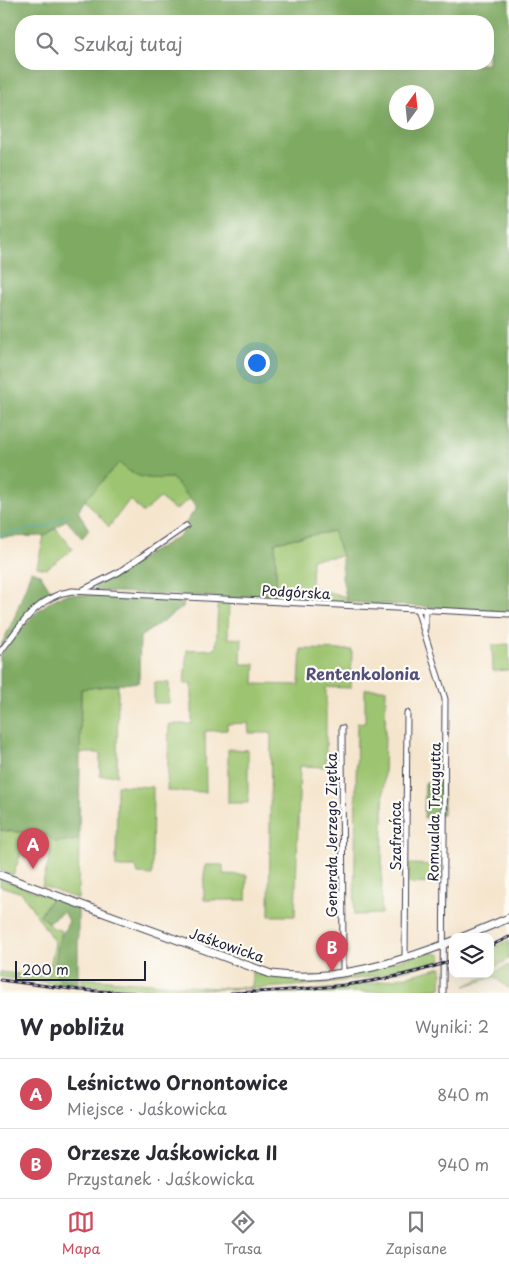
<!DOCTYPE html>
<html lang="pl">
<head>
<meta charset="utf-8">
<style>
	body { margin:0; font-family:"Playpen Sans",sans-serif; background:#f2f2f3; color:#2b2b33 }
	.controls { position:absolute; right:15px; bottom:15px; display:grid; overflow:hidden; border-radius:10px; box-shadow:0 5px 20px #0002 }
	.controls button { width:45px; height:45px; display:grid; place-items:center; padding:0; border:0; border-bottom:1px solid #e1e1e2; background:#fff; color:#2b2b33; font:25px sans-serif }
	.compass { position:absolute; left:389px; top:85px; width:45px; height:45px; border-radius:50%; background:#fff; box-shadow:0 5px 20px #0002; rotate:15deg }
	.scale { position:absolute; left:15px; bottom:12px; width:131px; box-sizing:border-box; padding-left:5px; border:2px solid #22223b; border-top:0; font-size:14px; line-height:18px; white-space:nowrap; color:#22223b; -webkit-text-stroke:4px #fdfcf7; paint-order:stroke }
	.you { position:absolute; left:256px; top:362px; width:18px; height:18px; margin:-12px; border:4px solid #fff; border-radius:50%; background:#1a73e8; box-shadow:0 0 0 8px #1a73e833 }
	.badge { display:grid; place-items:center; width:32px; height:32px; border-radius:50%; background:#d1495b; color:#fff; font-size:16px; font-weight:700 }
	.pin { position:absolute; translate:-50% -41px; filter:drop-shadow(0 1px 2px #0008) }
	.pin::after { content:''; position:absolute; top:26px; width:18px; height:15px; background:inherit; clip-path:polygon(0 0,100% 0,50% 100%) }
	.list { margin:0; padding:0; list-style:none }
	h2 { display:flex; justify-content:space-between; align-items:center; height:65px; margin:0; padding:0 20px; font-size:21px }
	h2 small { font-size:16px; font-weight:400; color:#7c7c81 }
	.list li { display:grid; grid-template-columns:32px 1fr auto; gap:15px; align-items:center; box-sizing:border-box; height:70px; padding:0 20px; border-top:1px solid #e1e1e2 }
	.list b { display:block; font-size:19px; white-space:nowrap }
	.list p { margin:0; font-size:16px; white-space:nowrap; color:#7c7c81 }
	.list em { font-size:16px; font-style:normal; color:#7c7c81 }
	.icon { flex:none; width:28px; height:28px; fill:none; stroke:currentColor; stroke-width:2; stroke-linecap:round; stroke-linejoin:round }
	.map { position:relative; flex:none; width:509px; height:993px; overflow:hidden }
	.search { position:absolute; background:#fff; box-shadow:0 5px 20px #0002; left:15px; right:15px; top:15px; height:55px; display:flex; align-items:center; gap:12px; box-sizing:border-box; padding:0 18px; border-radius:20px; color:#7c7c81; font-size:19px }
	.sheet { height:205px; background:#fff }
	nav { display:flex; justify-content:space-around; align-items:center; box-sizing:border-box; height:70px; border-top:1px solid #e1e1e2; background:#fff; font-size:14px; color:#7c7c81 }
	nav a { display:grid; justify-items:center; gap:2px }
	nav .on { color:#d1495b }
	.map>svg:first-child { display:block }
	.green { fill:#9dc46f; stroke:#607355 }
	.forest { fill:#7eaa62; stroke:#50664e; fill-rule:evenodd }
	.lines { fill:none; stroke-linecap:round; stroke-linejoin:round }
	.stream { stroke:#48abc8; stroke-width:1 }
	.minor-casing { stroke:#423f51; stroke-width:7 }
	.tertiary-casing { stroke:#423f51; stroke-width:9 }
	.minor { stroke:#fff; stroke-width:5 }
	.tertiary { stroke:#fff; stroke-width:7 }
	.rail-casing { stroke:#22223b; stroke-width:3 }
	.rail { stroke:#fdfcf7; stroke-width:1; stroke-dasharray:4; stroke-linecap:butt }
	.labels { text-anchor:middle; dominant-baseline:central; stroke-width:4.5; stroke-linejoin:round; paint-order:stroke }
	.street-label { font-size:14px; fill:#22223b; stroke:#fdfcf7 }
	.quarter-label { font-size:16px; font-weight:bold; fill:#544f7a; stroke:#fdfcf7 }
</style>
</head>
<body>
<div class="map">
<svg width="509" height="993" viewBox="0 0 509 993">
	<rect width="100%" height="100%" fill="#fdfcf7"/>
	<filter id="ink" filterUnits="userSpaceOnUse"><feTurbulence type="fractalNoise" baseFrequency=".02" numOctaves="2"/><feDisplacementMap in="SourceGraphic" scale="10" xChannelSelector="R" yChannelSelector="G"/><feConvolveMatrix kernelMatrix="1 2 1 2 8 2 1 2 1" color-interpolation-filters="sRGB"/></filter>
	<filter id="wash" filterUnits="userSpaceOnUse"><feTurbulence type="fractalNoise" baseFrequency=".0096" numOctaves="4" result="noise"/><feDisplacementMap in="SourceGraphic" scale="20" xChannelSelector="R" yChannelSelector="G"/><feGaussianBlur stdDeviation="1.12" result="paint"/><feColorMatrix in="noise" values="0 0 0 0 0 0 0 0 0 0 0 0 0 0 0 0 0 1.4 0 .05"/><feComposite in="paint" operator="in"/></filter>
	<g filter="url(#wash)">
		<rect width="100%" height="100%" fill="#f5e5cd"/>
		<g class="green">
			<path d="M 119,462 C 138,480 148,479 172,478 L 191,498 L 175,510 L 160,498 L 143,513 L 130,499 L 109,527 L 85,500 Z"/>
			<path d="M 56,528 L 73,549 L 46,569 L 37,567 L 44,536 Z"/>
			<path d="M 334,531 L 342,556 L 312,559 L 311,587 L 346,597 L 347,602 L 277,600 L 275,542 Z"/>
			<path d="M 218,601 L 229,602 L 228,638 L 242,639 L 241,664 L 255,664 L 254,684 L 299,685 L 301,649 L 352,650 L 351,688 L 326,687 L 326,767 L 300,766 L 295,916 L 269,916 L 271,733 L 249,733 L 248,723 L 227,724 L 227,730 L 205,731 L 206,792 L 167,791 L 169,724 L 192,724 L 192,684 L 184,684 L 187,650 L 216,649 Z"/>
			<path d="M 509,644 L 509,670 L 493,671 L 492,645 Z"/>
			<path d="M 154,682 L 169,683 L 169,703 L 154,703 Z"/>
			<path d="M 118,685 L 117,775 L 100,776 L 100,753 L 80,753 L 81,689 Z"/>
			<path d="M 365,689 L 386,689 L 381,914 L 354,915 L 357,723 L 365,723 Z"/>
			<path d="M 228,749 L 248,750 L 248,803 L 228,803 Z"/>
			<path d="M 117,785 L 153,787 L 152,875 L 138,874 L 136,867 L 116,867 Z"/>
			<path d="M 0,830 L 47,835 L 56,842 L 79,840 L 78,899 L 42,886 L 51,852 L 24,846 L 13,875 L 0,871 Z"/>
			<path d="M 409,864 L 441,865 L 441,884 L 408,883 Z"/>
			<path d="M 206,865 L 223,865 L 223,874 L 247,875 L 246,900 L 204,900 L 204,875 Z"/>
			<path d="M 0,879 L 52,898 L 40,914 L 51,927 L 62,931 L 59,941 L 60,981 L 78,983 L 78,986 L 0,977 L 0,972 L 48,977 L 55,943 L 22,893 L 0,886 Z"/>
			<path d="M 509,940 L 509,959 L 490,970 L 490,949 Z"/>
			<path d="M 430,952 L 441,955 L 442,961 C 326,993 200,993 81,985 L 81,978 L 215,988 L 252,987 L 252,972 C 314,988 370,967 430,952 Z"/>
			<path d="M 509,965 L 509,989 L 495,977 L 465,986 Z"/>
			<path d="M 442,967 L 441,988 C 389,993 333,993 280,993 C 335,989 388,983 442,967 Z"/>
		</g>
		<g class="forest">
			<path d="M 0,0 L 509,0 L 509,612 L 347,602 L 342,577 L 342,556 L 333,531 L 275,542 L 277,600 L 96,591 L 95,585 L 181,535 L 185,524 L 197,507 L 172,478 C 148,479 138,480 119,463 L 85,500 L 78,511 L 89,530 L 82,538 L 66,520 L 44,536 L 0,537 ZM 21,21 L 488,21 L 488,64 L 21,64 ZM 396,92 L 426,92 L 426,122 L 396,122 Z"/>
			<path d="M 31,571 L 40,574 L 52,593 L 42,599 L 0,648 L 15,616 Z"/>
			<path d="M 68,594 L 185,599 L 183,607 L 140,637 L 139,682 L 81,689 L 79,840 L 55,842 L 47,835 L 0,830 L 0,655 C 19,633 38,602 68,594 Z"/>
			<path d="M 425,783 L 443,783 L 443,815 L 424,818 Z"/>
			<path d="M 52,898 L 78,907 L 78,983 L 60,981 L 54,970 L 59,941 L 69,921 L 63,912 L 48,922 L 40,915 Z"/>
		</g>
		<g class="lines">
			<path class="stream" d="M 0,534 L 45,527 L 69,514"/>
		</g>
	</g>
	<g filter="url(#ink)">
		<g class="lines">
			<g class="minor-casing">
				<g id="minor">
					<path d="M 83,590 L 119,572 L 186,526"/>
					<path d="M 417,609 L 445,699 L 443,993"/>
					<path d="M 425,609 L 425,628"/>
					<path d="M 0,652 C 20,627 37,596 72,591 L 509,614"/>
					<path d="M 342,728 L 343,972"/>
					<path d="M 405,959 L 407,713"/>
				</g>
			</g>
			<g class="tertiary-casing">
				<g id="tertiary">
					<path d="M 0,875 L 271,974 C 332,983 397,963 453,941"/>
					<path d="M 463,937 L 509,918"/>
				</g>
			</g>
			<use href="#minor" class="minor"/>
			<use href="#tertiary" class="tertiary"/>
			<g class="rail-casing">
				<g id="rail">
					<path d="M 490,946 L 509,937"/>
					<path d="M 0,980 L 79,990 L 134,993"/>
					<path d="M 231,993 C 306,990 382,986 453,960"/>
				</g>
			</g>
			<use href="#rail" class="rail"/>
		</g>
	</g>
	<g class="labels">
		<g class="street-label">
			<text transform="translate(296 592) rotate(3)">Podgórska</text>
			<text transform="translate(434 812) rotate(-89)">Romualda Traugutta</text>
			<text transform="translate(331 835) rotate(-90)">Generała Jerzego Ziętka</text>
			<text transform="translate(395 836) rotate(-90)">Szafrańca</text>
			<text transform="translate(227 945) rotate(19)">Jaśkowicka</text>
		</g>
		<g class="quarter-label">
			<text x="363" y="673">Rentenkolonia</text>
		</g>
	</g>
</svg>
<div class="controls">
<button><svg class="icon" aria-label="layers" viewBox="0 0 24 24"><path d="M12 4l9 5-9 5-9-5zM3 14l9 5 9-5"/></svg></button>
</div>
<svg class="compass" viewBox="-18 -18 36 36"><path d="M0-13l5 13h-10z" fill="#e53935"/><path d="M0 13l5-13h-10z" fill="#7c7c81"/></svg>
<div class="scale">200 m</div>
<div class="you"></div>
<div class="pin badge" style="left:33px;top:869px">A</div>
<div class="pin badge" style="left:332px;top:972px">B</div>
<div class="search"><svg class="icon" aria-label="search" viewBox="0 0 24 24"><circle cx="10" cy="10" r="6"/><path d="M15 15l6 6"/></svg>Szukaj tutaj</div>
</div>
<section class="sheet">
<h2>W pobliżu<small>Wyniki: 2</small></h2>
<ul class="list">
<li><span class="badge">A</span><div><b>Leśnictwo Ornontowice</b><p>Miejsce · Jaśkowicka</p></div><em>840 m</em></li>
<li><span class="badge">B</span><div><b>Orzesze Jaśkowicka II</b><p>Przystanek · Jaśkowicka</p></div><em>940 m</em></li>
</ul>
</section>
<nav>
<a class="on"><svg class="icon" aria-label="map" viewBox="0 0 24 24"><path d="M3 6l6-2 6 2 6-2v14l-6 2-6-2-6 2zM9 4v14M15 6v14"/></svg>Mapa</a>
<a><svg class="icon" aria-label="directions" viewBox="0 0 24 24"><path d="M12 3l9 9-9 9-9-9zM9 14v-3h6M13 9l2 2-2 2"/></svg>Trasa</a>
<a><svg class="icon" aria-label="saved" viewBox="0 0 24 24"><path d="M7 4h10v16l-5-4-5 4z"/></svg>Zapisane</a>
</nav>
</body>
</html>
